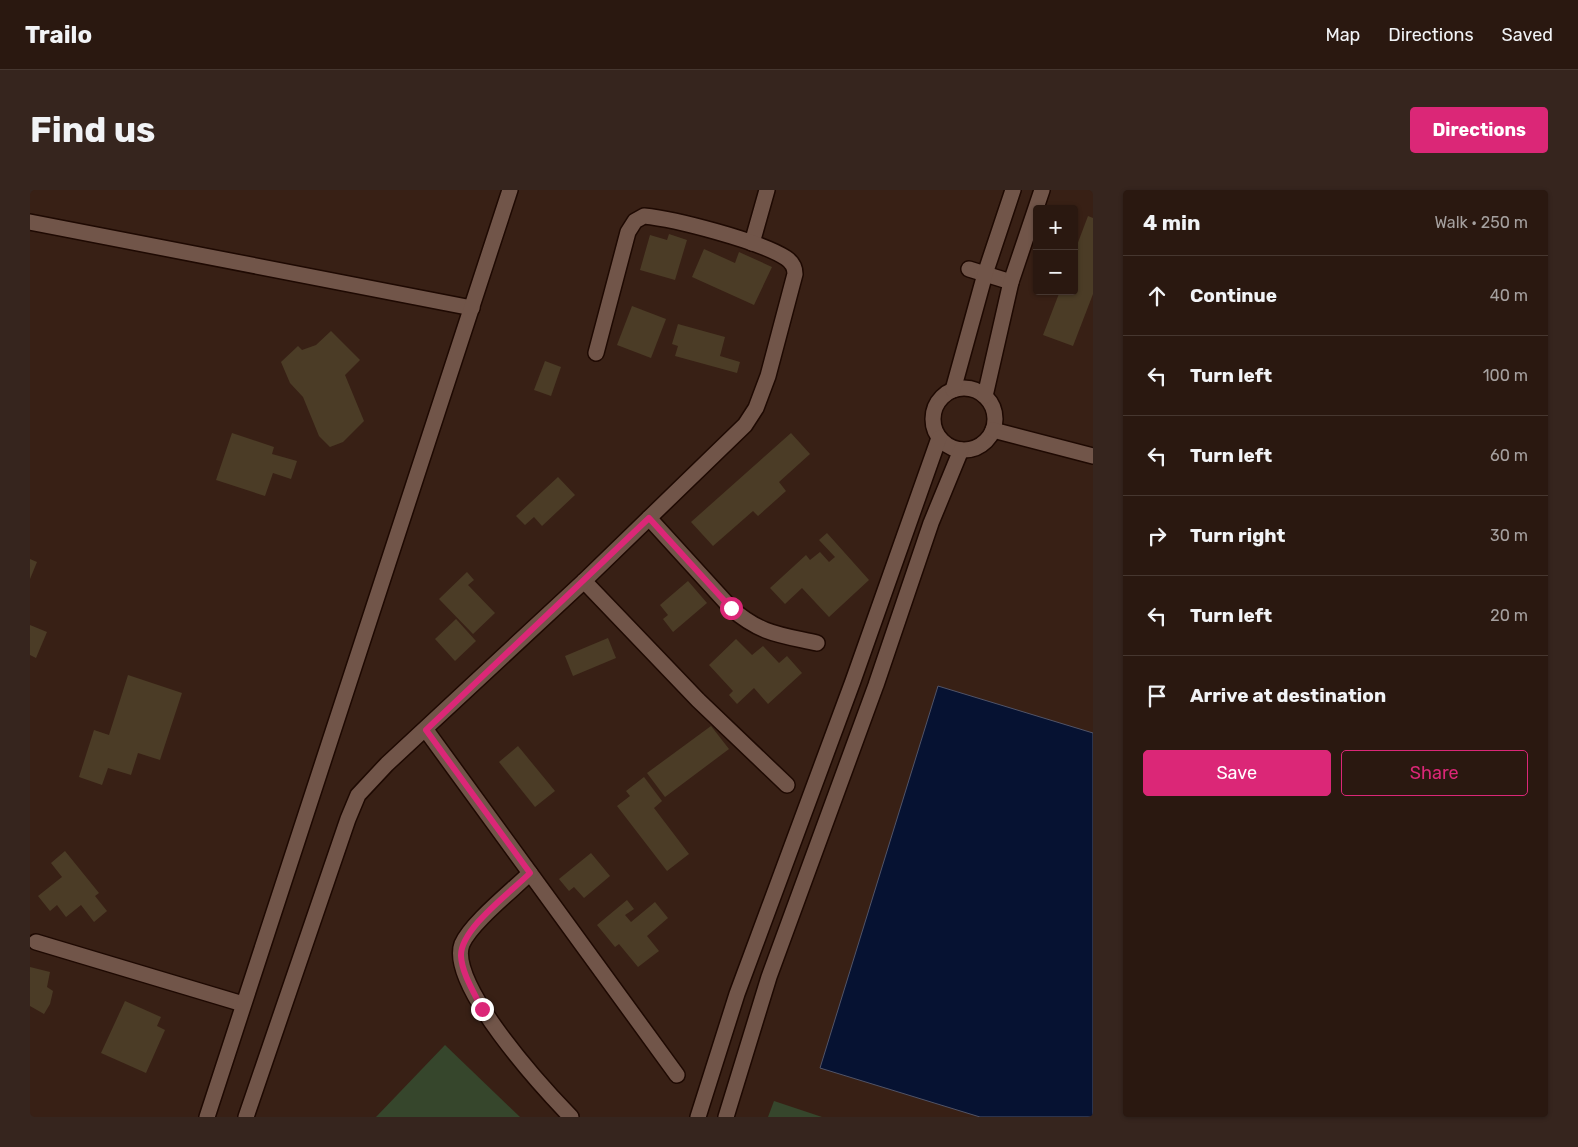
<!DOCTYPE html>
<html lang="en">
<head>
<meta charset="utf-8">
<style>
	body { margin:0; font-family:Rubik,sans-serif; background:#36251e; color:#f1f3f6 }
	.controls { position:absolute; right:15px; top:15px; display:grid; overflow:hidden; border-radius:5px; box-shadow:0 1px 4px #0004 }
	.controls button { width:45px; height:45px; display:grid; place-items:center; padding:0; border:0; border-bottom:1px solid #463730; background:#2a1810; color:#f1f3f6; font:25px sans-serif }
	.stop { position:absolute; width:15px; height:15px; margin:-11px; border:4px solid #db2777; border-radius:50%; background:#fff }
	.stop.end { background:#db2777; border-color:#fff; box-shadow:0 1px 5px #0008 }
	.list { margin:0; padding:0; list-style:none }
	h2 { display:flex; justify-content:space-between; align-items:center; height:65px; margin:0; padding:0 20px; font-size:21px }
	h2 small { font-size:16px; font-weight:400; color:#a5a09f }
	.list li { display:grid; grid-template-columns:32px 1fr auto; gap:15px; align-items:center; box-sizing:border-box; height:80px; padding:0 20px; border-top:1px solid #463730 }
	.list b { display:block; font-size:19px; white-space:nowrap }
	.list em { font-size:16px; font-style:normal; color:#a5a09f }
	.actions { display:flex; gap:10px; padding:15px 20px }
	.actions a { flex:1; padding:11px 0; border:1px solid #db2777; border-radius:5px; text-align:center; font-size:18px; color:#db2777 }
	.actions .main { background:#db2777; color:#fff }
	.icon { flex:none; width:28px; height:28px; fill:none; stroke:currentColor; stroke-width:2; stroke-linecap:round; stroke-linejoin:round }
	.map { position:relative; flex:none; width:1063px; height:927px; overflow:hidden; border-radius:5px }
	header { display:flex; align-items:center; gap:30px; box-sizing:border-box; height:70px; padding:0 25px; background:#2a1810; border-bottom:1px solid #463730 }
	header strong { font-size:24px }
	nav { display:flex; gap:28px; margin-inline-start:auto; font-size:18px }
	.intro { display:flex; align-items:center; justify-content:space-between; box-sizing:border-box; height:120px; padding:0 30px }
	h1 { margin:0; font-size:35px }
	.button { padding:12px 22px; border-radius:5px; background:#db2777; color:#fff; font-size:18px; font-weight:700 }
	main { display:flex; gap:30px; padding:0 30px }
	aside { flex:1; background:#2a1810; border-radius:5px; box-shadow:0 1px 4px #0004 }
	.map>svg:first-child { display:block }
	.green { fill:#36462c }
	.water { fill:#061232; stroke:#515468 }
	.building { fill:#4b3c26 }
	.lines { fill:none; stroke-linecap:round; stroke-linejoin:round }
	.minor-casing { stroke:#1e0902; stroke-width:18 }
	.minor { stroke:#715549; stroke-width:15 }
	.route { stroke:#db2777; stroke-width:6 }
</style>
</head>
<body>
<header>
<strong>Trailo</strong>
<nav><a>Map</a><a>Directions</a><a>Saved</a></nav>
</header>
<div class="intro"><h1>Find us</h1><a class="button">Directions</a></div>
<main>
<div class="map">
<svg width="1063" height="927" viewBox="0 0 1063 927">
	<rect width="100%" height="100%" fill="#382015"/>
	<g class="green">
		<path d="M 415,855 L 490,927 L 346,927 Z"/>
		<path d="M 744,911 L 792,927 L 738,927 Z"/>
	</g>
	<path class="water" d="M 908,496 L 1063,543 L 1063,927 L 950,927 L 790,878 Z"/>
	<g class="building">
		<path d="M 1058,26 L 1063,28 L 1063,104 L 1043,156 L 1013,145 L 1030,101 L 1044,101 L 1044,63 Z"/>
		<path d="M 639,44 L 657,50 L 645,90 L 610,80 L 620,45 L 637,50 Z"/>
		<path d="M 674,59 L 705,73 L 709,62 L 742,77 L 724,115 L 662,87 Z"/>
		<path d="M 602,116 L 636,129 L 621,168 L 587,155 Z"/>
		<path d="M 648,134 L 695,147 L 690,166 L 710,172 L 707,183 L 645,166 L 648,156 L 642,154 Z"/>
		<path d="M 301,141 L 330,170 L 315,185 L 334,231 L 313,252 L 300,257 L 289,246 L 273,207 L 260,193 L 251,172 L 268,156 L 272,160 L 286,155 Z"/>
		<path d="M 515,171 L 531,177 L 521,206 L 504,200 Z"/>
		<path d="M 202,243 L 244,257 L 242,264 L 267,271 L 261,289 L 243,283 L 235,306 L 186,290 Z"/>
		<path d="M 761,243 L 780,264 L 749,292 L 756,301 L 728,326 L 723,321 L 683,356 L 661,332 Z"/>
		<path d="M 528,287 L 545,305 L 512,336 L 504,327 L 495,335 L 486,326 Z"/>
		<path d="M 797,343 L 839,390 L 799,427 L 772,398 L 755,414 L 740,398 L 776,365 L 780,370 L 790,362 L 799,372 L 805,367 L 789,350 Z"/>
		<path d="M 0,369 L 7,372 L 0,389 Z"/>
		<path d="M 437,382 L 444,390 L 438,395 L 465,423 L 443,444 L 409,409 Z"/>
		<path d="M 658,391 L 677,413 L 643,442 L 633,429 L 638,425 L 630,415 Z"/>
		<path d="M 426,429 L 446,451 L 425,471 L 405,449 Z"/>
		<path d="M 0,435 L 17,442 L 6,468 L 0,465 Z"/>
		<path d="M 578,448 L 586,468 L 543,486 L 535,466 Z"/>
		<path d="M 706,449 L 722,465 L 733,456 L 749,473 L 757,466 L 772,483 L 738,514 L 724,498 L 707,514 L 699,505 L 703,501 L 679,475 Z"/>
		<path d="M 98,485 L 152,503 L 130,570 L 108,563 L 101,585 L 78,578 L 72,595 L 49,587 L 64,540 L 79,545 Z"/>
		<path d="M 681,536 L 699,559 L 635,607 L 617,583 Z"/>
		<path d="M 488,556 L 525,601 L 505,617 L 469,572 Z"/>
		<path d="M 614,587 L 632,611 L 624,618 L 659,664 L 637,681 L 587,616 L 600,606 L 596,601 Z"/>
		<path d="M 35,661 L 69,703 L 65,706 L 77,721 L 64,732 L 51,715 L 36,727 L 27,715 L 20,721 L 8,706 L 32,687 L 21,673 Z"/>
		<path d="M 561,663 L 580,686 L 554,708 L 544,697 L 539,701 L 529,689 Z"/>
		<path d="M 597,710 L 604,719 L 595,725 L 601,732 L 625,712 L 638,728 L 617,746 L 629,761 L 608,777 L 589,754 L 585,757 L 567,735 Z"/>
		<path d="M 0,777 L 20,782 L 17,797 L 23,801 L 20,814 L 14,824 L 0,816 Z"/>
		<path d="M 95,811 L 131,827 L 127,836 L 135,840 L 116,883 L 71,863 Z"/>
	</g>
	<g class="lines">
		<g class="minor-casing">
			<g id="minor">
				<path d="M 0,32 L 442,118"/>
				<path d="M 722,53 L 737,0"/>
				<path d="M 939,79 L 981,92"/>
				<circle cx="934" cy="229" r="31"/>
				<path d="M 923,200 L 955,84 L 983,0"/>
				<path d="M 955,206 L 981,92 L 1012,0"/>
				<path d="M 963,240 L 1063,266"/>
				<path d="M 619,328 L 701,418 C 730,444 751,445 787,453"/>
				<path d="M 554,391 L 668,510 L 757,595"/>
				<path d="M 396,540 L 647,885"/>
				<path d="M 500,683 C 483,700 441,733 432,754 C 417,794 514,899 541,927"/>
				<path d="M 6,752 L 213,814"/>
				<path d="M 177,927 L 480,0"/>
				<path d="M 216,927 L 318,629 L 328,605 L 357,574 L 554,391 L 715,235 L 726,218 L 738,186 L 765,84 C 765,77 762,72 756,68 C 730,51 645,29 614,26 L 605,31 L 598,42 L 566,163"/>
				<path d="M 668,927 L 707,804 L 823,491 L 909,248"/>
				<path d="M 696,927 L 739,787 L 846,495 L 901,333 L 931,260"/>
			</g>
		</g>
		<use href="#minor" class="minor"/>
	</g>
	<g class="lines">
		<path class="route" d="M 452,819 C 445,804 432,784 431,766 C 430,739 481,702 500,683 L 396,540 L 619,328 L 701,418"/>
	</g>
</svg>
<div class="controls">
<button>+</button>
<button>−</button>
</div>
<div class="stop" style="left:701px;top:418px"></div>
<div class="stop end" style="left:452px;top:819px"></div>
</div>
<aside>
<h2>4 min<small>Walk · 250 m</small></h2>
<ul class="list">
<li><svg class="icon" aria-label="ahead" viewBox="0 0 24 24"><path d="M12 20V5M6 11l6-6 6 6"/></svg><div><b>Continue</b></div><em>40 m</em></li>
<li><svg class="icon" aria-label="left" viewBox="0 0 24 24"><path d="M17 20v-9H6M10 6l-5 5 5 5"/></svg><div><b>Turn left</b></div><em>100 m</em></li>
<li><svg class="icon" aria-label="left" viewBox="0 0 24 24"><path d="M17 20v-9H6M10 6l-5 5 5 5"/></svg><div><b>Turn left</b></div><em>60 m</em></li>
<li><svg class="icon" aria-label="right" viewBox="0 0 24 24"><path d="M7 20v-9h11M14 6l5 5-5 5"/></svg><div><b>Turn right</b></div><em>30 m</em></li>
<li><svg class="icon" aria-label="left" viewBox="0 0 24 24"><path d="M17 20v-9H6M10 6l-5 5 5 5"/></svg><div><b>Turn left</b></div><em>20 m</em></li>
<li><svg class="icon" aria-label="arrive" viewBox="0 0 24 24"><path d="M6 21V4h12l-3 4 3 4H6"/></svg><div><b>Arrive at destination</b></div></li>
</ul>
<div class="actions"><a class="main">Save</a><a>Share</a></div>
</aside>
</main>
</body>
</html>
